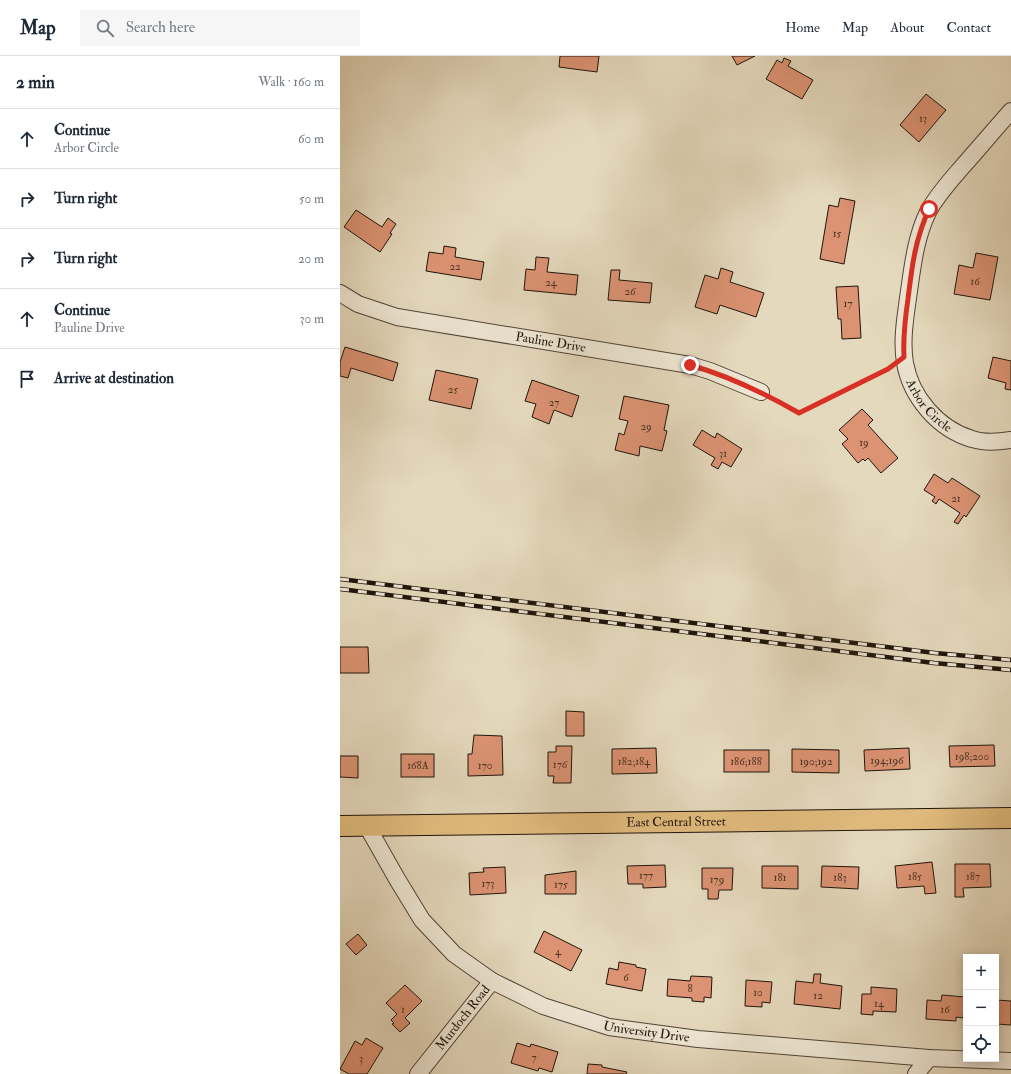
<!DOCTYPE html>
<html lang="en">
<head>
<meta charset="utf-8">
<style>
	body { margin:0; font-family:"IM FELL Double Pica",serif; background:#f6f6f7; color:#1f2937 }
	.controls { position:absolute; right:12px; bottom:12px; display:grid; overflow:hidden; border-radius:0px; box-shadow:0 2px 10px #0003 }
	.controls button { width:36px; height:36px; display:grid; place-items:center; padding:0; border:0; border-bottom:1px solid #e0e1e3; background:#fff; color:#1f2937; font:20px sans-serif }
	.stop { position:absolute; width:12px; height:12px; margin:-9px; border:3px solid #d93025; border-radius:50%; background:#fff }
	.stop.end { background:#d93025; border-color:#fff; box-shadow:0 1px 4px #0008 }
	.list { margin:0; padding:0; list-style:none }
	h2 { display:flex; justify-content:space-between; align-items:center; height:52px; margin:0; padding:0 16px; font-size:17px }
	h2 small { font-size:13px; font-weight:400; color:#747a83 }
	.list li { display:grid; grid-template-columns:26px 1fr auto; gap:12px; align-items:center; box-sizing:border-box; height:60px; padding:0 16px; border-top:1px solid #e0e1e3 }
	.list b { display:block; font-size:15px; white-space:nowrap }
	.list p { margin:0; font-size:13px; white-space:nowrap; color:#747a83 }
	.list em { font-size:13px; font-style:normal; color:#747a83 }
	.icon { flex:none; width:22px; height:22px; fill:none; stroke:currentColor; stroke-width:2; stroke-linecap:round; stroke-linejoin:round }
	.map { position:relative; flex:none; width:671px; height:1018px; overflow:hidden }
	header { display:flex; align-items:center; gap:24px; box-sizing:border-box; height:56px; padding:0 20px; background:#fff; border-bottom:1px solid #e0e1e3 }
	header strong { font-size:19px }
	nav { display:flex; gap:22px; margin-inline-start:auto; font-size:14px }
	.search { width:280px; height:36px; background:#f6f6f7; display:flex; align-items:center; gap:10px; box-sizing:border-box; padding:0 14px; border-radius:0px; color:#747a83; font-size:15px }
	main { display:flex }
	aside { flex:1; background:#fff }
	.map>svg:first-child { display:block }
	.building { fill:#dc9373; stroke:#1e140b }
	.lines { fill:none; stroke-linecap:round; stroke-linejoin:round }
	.minor-casing { stroke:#504538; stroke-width:18 }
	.major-casing { stroke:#1e140b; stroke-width:22 }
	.path { stroke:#1e140b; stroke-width:2.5; stroke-dasharray:1 2; stroke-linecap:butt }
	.minor { stroke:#eee6d4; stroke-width:16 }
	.major { stroke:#e2bc7e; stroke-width:20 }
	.rail-casing { stroke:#1e140b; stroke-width:4.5 }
	.rail { stroke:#eee6d4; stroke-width:3; stroke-dasharray:9; stroke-linecap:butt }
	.route { stroke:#d93025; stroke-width:5 }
	.labels { text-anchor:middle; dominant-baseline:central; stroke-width:3; stroke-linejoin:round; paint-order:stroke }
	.number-label { font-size:11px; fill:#4e3425 }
	.street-label { font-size:13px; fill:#1e140b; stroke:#eee6d4 }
</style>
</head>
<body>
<header>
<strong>Map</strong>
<div class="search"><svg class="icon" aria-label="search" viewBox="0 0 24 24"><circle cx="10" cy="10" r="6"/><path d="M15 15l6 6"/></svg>Search here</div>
<nav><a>Home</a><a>Map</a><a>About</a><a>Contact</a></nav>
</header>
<main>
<aside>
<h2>2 min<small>Walk · 160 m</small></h2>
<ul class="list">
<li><svg class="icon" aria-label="ahead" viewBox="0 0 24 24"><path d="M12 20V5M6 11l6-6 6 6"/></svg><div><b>Continue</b><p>Arbor Circle</p></div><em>60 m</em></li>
<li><svg class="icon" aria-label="right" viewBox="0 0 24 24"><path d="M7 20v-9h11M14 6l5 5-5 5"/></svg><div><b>Turn right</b></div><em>50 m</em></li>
<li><svg class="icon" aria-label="right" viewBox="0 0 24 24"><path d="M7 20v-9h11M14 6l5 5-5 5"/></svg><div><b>Turn right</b></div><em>20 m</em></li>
<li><svg class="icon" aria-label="ahead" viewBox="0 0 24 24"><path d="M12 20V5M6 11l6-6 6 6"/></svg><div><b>Continue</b><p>Pauline Drive</p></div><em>30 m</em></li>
<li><svg class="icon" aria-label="arrive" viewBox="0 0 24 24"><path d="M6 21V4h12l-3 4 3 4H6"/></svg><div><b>Arrive at destination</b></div></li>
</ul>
</aside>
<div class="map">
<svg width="671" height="1018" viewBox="0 0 671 1018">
	<rect width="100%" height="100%" fill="#e5d9bd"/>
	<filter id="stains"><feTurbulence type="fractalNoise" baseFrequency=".005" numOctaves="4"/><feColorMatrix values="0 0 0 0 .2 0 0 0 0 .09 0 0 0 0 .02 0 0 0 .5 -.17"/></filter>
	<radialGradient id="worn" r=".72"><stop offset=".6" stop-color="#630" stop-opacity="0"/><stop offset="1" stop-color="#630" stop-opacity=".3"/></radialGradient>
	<g class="building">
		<path d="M 220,0 L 259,0 L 257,16 L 219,11 Z"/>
		<path d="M 392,0 L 415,0 L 397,9 Z"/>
		<path d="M 444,2 L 451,5 L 448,10 L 473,24 L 462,43 L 426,23 L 437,4 L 442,7 Z"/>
		<path d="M 586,38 L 606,54 L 579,86 L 560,69 Z"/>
		<path d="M 500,142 L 515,145 L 504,208 L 480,203 L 489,149 L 498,151 Z"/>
		<path d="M 16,154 L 42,171 L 48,162 L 56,168 L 50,177 L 52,178 L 40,196 L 4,171 Z"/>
		<path d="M 104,190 L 116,192 L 115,201 L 144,206 L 141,224 L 86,215 L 89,196 L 103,198 Z"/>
		<path d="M 636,197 L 658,201 L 650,244 L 614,238 L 619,209 L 633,212 Z"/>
		<path d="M 196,201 L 209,202 L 207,216 L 238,219 L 236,239 L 184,234 L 186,213 L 195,214 Z"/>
		<path d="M 381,212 L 393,216 L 390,226 L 424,237 L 416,261 L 380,249 L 377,258 L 355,251 L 365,219 L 378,223 Z"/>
		<path d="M 271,214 L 280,214 L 279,224 L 312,227 L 310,247 L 268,244 Z"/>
		<path d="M 518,230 L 521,282 L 502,283 L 501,263 L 498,263 L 496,231 Z"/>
		<path d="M 5,291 L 58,307 L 53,325 L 11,312 L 8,322 L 0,320 L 0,306 Z"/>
		<path d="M 653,301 L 671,305 L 671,334 L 665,333 L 666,327 L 648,322 Z"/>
		<path d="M 96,314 L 138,323 L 131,353 L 89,344 Z"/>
		<path d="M 192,324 L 239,340 L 232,361 L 214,354 L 209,368 L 192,361 L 196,348 L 185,345 Z"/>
		<path d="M 284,340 L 329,349 L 324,374 L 327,375 L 322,395 L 300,390 L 299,400 L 275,394 L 279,377 L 284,379 L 288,365 L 279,363 Z"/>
		<path d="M 522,353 L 533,364 L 528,369 L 558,402 L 541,417 L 528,402 L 525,405 L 523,403 L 518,407 L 502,388 L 508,383 L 499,374 Z"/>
		<path d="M 362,374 L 375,382 L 377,377 L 402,393 L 391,411 L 382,406 L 378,413 L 371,409 L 375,402 L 353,389 Z"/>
		<path d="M 594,418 L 608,427 L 612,422 L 640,440 L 626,461 L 624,459 L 618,468 L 614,466 L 620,457 L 599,443 L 596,448 L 592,445 L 595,441 L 584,434 Z"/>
		<path d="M 0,591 L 28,591 L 29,617 L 0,617 Z"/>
		<path d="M 226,655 L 244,656 L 244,680 L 226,680 Z"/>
		<path d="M 134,679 L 162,680 L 163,719 L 128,720 L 128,698 L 132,698 Z"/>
		<path d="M 654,689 L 655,710 L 610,711 L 609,690 Z"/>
		<path d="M 216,690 L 232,690 L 231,727 L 213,727 L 214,720 L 208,720 L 208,696 L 216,696 Z"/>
		<path d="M 316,692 L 317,717 L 272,718 L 272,693 Z"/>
		<path d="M 569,692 L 570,713 L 525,715 L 524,694 Z"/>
		<path d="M 452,693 L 499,694 L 499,717 L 452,716 Z"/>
		<rect x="384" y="694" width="45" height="22"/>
		<rect x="61" y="698" width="33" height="23"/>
		<path d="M 0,700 L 18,700 L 18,722 L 0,721 Z"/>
		<path d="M 592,806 L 596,837 L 585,838 L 584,830 L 557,832 L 555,810 Z"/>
		<path d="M 615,808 L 650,808 L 651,831 L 623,832 L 624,841 L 615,841 Z"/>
		<path d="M 325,809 L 326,831 L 303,832 L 303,828 L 288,828 L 287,810 Z"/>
		<path d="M 422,810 L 458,810 L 458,833 L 422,832 Z"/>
		<path d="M 482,810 L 519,811 L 518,833 L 481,831 Z"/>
		<path d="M 165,811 L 166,837 L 130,839 L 129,817 L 144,816 L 143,812 Z"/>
		<path d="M 362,812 L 393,812 L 392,834 L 379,834 L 378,843 L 368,843 L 368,833 L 362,833 Z"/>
		<path d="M 236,815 L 236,838 L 205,838 L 205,819 Z"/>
		<path d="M 204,875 L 242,894 L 231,915 L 194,896 Z"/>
		<path d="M 18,878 L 27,889 L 16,899 L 6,888 Z"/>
		<path d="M 279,906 L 296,909 L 296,911 L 306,913 L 302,935 L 266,928 L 269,912 L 278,914 Z"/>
		<path d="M 474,918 L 481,918 L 480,927 L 502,930 L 500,953 L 454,948 L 456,925 L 473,927 Z"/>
		<path d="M 351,920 L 372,921 L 371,942 L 364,941 L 364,946 L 352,945 L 352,942 L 327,940 L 328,923 L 350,925 Z"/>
		<path d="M 406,924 L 432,926 L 430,947 L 422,946 L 422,951 L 405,950 Z"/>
		<path d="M 65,929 L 82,945 L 65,962 L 70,967 L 60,976 L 52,968 L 54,967 L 51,964 L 57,958 L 46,947 Z"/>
		<path d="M 531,931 L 557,933 L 556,956 L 533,955 L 533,959 L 521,958 L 522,938 L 531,938 Z"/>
		<path d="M 602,939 L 625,941 L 623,962 L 616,961 L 616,965 L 586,963 L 587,944 L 601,945 Z"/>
		<path d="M 656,944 L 671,945 L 671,969 L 656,968 Z"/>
		<path d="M 26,982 L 43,992 L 27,1018 L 9,1018 L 0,1013 L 15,985 L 22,989 Z"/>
		<path d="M 177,987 L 190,991 L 191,988 L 218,996 L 212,1016 L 199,1012 L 198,1015 L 171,1007 Z"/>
		<path d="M 248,1008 L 262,1009 L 262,1011 L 287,1016 L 286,1018 L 247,1018 Z"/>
	</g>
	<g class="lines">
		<g class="minor-casing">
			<g id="minor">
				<path id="s1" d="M 671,55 C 655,73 639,92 623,110 C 611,124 597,139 588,156 C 576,181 573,207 569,235 C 566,258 561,283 565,307 C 571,341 598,373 632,383 C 644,387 658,386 671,384"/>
				<path id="s2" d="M 0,237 L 18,248 L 57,261 L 350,309 L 370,315 L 421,336"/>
				<path id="s3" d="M 27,770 L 57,823 L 82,864 L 114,898 L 152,925 L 203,950 L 269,971 L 358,983 L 589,1002 L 671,1005"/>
				<path id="s4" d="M 78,1018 L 152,925"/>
				<path d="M 576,1018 L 589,1002"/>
			</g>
		</g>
		<g class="major-casing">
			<g id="major">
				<path id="s5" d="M 0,770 L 671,762"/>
			</g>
		</g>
		<path class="path" d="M 434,343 L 459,357 L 550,312"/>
		<use href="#minor" class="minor"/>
		<use href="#major" class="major"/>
		<g class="rail-casing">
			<g id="rail">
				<path d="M 0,523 L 595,597 L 671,604"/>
				<path d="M 0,533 L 594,607 L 671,614"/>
			</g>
		</g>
		<use href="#rail" class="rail"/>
	</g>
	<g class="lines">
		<path class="route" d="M 350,309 C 389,320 424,337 459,357 L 548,313 L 564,301 C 563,281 565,263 568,243 C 572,210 575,184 589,153"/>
	</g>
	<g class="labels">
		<g class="number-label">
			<text x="583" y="62">13</text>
			<text x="497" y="177">15</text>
			<text x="115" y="210">22</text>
			<text x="635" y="225">16</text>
			<text x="211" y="226">24</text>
			<text x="290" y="235">26</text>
			<text x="508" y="247">17</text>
			<text x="113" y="333">25</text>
			<text x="214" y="346">27</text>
			<text x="306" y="370">29</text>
			<text x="524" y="386">19</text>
			<text x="383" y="397">31</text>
			<text x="616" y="442">21</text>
			<text x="632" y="700">198;200</text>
			<text x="547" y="704">194;196</text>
			<text x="294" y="705">182;184</text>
			<text x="406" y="705">186;188</text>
			<text x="476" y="705">190;192</text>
			<text x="220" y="708">176</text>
			<text x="78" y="709">168A</text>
			<text x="145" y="709">170</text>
			<text x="306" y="819">177</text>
			<text x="575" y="820">185</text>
			<text x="633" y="820">187</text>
			<text x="440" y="821">181</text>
			<text x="500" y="821">183</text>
			<text x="377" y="823">179</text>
			<text x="148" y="827">173</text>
			<text x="221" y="828">175</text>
			<text x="218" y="895">4</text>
			<text x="286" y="921">6</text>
			<text x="350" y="932">8</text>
			<text x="418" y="936">10</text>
			<text x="478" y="939">12</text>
			<text x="539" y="947">14</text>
			<text x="63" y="953">1</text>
			<text x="605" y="953">16</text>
			<text x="194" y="1001">7</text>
			<text x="21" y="1002">3</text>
		</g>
		<g class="street-label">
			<text stroke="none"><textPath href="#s2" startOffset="218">Pauline Drive</textPath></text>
			<text stroke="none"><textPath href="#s1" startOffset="335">Arbor Circle</textPath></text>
			<text stroke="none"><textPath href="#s5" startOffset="336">East Central Street</textPath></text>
			<text stroke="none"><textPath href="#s4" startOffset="72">Murdoch Road</textPath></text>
			<text stroke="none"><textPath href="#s3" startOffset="366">University Drive</textPath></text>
		</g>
	</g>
	<rect width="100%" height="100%" filter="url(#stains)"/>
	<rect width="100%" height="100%" fill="url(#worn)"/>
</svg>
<div class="controls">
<button>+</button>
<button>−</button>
<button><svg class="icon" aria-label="locate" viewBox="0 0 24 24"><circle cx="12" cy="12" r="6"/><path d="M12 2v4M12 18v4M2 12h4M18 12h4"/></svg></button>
</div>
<div class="stop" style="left:589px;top:153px"></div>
<div class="stop end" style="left:350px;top:309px"></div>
</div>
</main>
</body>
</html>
